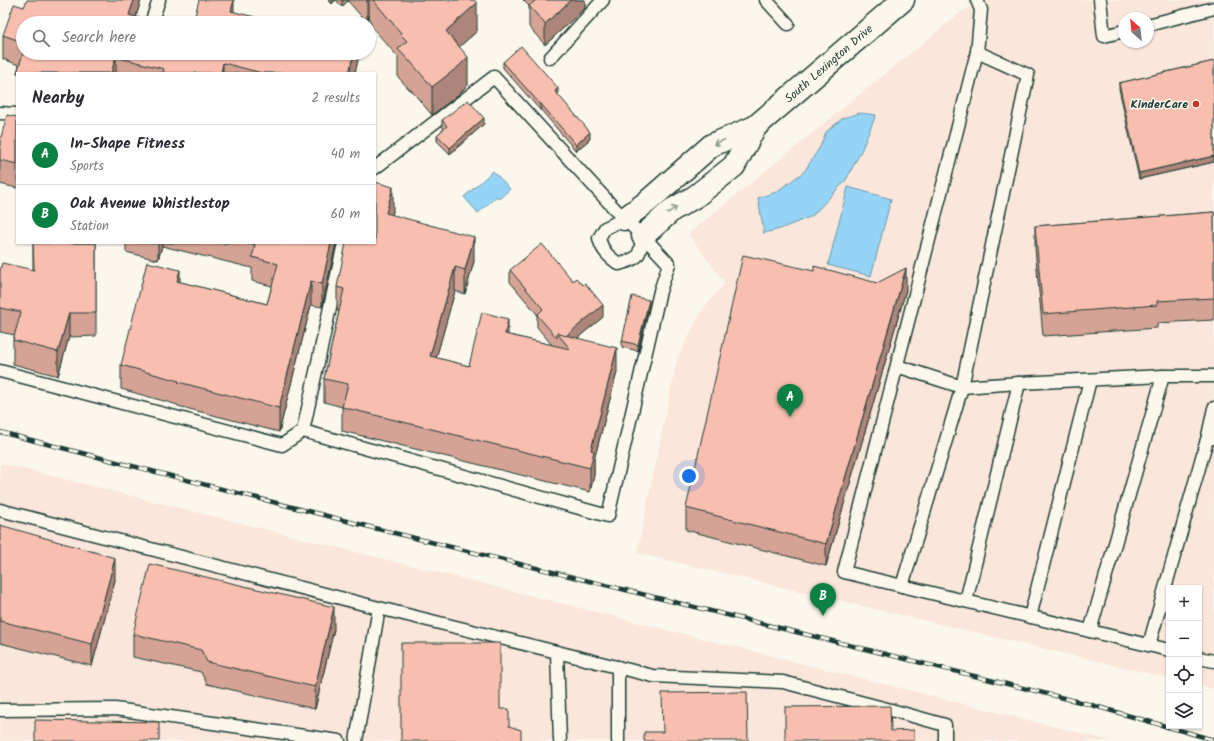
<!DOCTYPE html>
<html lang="en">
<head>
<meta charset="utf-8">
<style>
	body { margin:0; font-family:Kalam,sans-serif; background:#f2f2f3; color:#2b2b33 }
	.controls { position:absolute; right:12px; bottom:12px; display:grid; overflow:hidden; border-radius:0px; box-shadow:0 1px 3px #0004 }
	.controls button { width:36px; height:36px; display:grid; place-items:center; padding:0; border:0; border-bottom:1px solid #e1e1e2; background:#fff; color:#2b2b33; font:20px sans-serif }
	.compass { position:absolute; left:1118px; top:12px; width:36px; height:36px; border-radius:50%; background:#fff; box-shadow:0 1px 3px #0004; rotate:333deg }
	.you { position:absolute; left:689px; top:476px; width:14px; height:14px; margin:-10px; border:3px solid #fff; border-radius:50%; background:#1a73e8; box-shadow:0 0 0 6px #1a73e833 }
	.badge { display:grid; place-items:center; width:26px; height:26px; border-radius:50%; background:#0b8043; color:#fff; font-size:13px; font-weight:700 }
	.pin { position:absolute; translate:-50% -33px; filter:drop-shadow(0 1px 2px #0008) }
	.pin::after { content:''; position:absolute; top:21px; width:14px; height:12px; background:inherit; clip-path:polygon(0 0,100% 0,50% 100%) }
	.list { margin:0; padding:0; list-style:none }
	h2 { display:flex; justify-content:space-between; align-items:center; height:52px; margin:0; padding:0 16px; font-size:17px }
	h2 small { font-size:13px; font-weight:400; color:#7c7c81 }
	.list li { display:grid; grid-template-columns:26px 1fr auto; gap:12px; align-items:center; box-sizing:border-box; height:60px; padding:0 16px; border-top:1px solid #e1e1e2 }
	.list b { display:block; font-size:15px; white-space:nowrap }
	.list p { margin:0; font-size:13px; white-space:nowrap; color:#7c7c81 }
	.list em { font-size:13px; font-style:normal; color:#7c7c81 }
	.icon { flex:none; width:22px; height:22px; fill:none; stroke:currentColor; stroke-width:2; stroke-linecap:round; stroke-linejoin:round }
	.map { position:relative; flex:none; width:1214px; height:741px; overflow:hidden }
	.search { position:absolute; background:#fff; box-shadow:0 1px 3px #0004; left:16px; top:16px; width:360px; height:44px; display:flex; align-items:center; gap:10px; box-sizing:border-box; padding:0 14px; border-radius:22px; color:#7c7c81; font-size:15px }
	.panel { position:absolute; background:#fff; box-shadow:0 1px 3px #0004; left:16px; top:72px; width:360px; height:172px; border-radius:0px }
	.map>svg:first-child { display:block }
	.built { fill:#fae6da; fill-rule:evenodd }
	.water { fill:#96d4f7; stroke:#6698a9 }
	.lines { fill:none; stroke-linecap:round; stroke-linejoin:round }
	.lane-casing { stroke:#1f3d34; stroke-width:15 }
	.street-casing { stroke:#1f3d34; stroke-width:25 }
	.lane { stroke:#fbf7ec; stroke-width:12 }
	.street { stroke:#fbf7ec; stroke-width:22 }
	.rail-casing { stroke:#1f3d34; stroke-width:4.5 }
	.rail { stroke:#fbf7ec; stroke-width:3; stroke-dasharray:9; stroke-linecap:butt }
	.wall { fill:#d5a396; stroke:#1f3d34 }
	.shaded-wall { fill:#ae857a; stroke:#1f3d34 }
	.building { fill:#f8beaf; stroke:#1f3d34 }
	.oneway { stroke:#8d9a90 }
	.poi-dot { fill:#c8321e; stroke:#fbf7ec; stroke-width:1.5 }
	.labels { text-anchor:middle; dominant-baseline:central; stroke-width:3; stroke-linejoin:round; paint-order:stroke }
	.street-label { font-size:12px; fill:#1f3d34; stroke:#fbf7ec }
	.poi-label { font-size:12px; font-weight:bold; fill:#1f3d34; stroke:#fbf7ec; text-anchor:end }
</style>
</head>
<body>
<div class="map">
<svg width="1214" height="741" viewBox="0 0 1214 741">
	<rect width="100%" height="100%" fill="#fbf7ec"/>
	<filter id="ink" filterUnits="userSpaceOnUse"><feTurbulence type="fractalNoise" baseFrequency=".025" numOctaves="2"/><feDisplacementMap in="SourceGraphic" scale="8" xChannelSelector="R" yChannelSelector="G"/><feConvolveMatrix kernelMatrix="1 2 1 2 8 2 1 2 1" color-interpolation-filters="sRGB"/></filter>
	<g filter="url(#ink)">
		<g class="built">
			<path d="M 981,0 L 1214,0 L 1214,689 L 1199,685 L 1199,588 L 1169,588 L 1169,678 L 637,553 L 677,360 L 702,310 L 725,283 L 688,234 L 960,13 ZM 1124,18 L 1148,18 L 1148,42 L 1124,42 Z"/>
			<path d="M 0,463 L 1112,741 L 0,741 Z"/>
		</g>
		<g class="water">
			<path d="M 860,113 L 876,115 L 861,151 L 846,180 L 812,216 L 780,229 L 764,233 L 758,198 L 776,192 L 804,172 L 820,147 L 826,132 L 843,118 Z"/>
			<path d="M 493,171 L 510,189 L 499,199 L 497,196 L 478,213 L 464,197 Z"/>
			<path d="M 848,187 L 891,199 L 871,276 L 828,265 Z"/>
		</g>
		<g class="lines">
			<g class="lane-casing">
				<g id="lane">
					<path d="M 766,0 L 788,24"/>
					<path d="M 977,0 L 981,10 L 977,52 L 844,572 L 1169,650"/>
					<path d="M 1100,0 L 1104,36 L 1124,31"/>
					<path d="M 151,23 L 159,0"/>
					<path d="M 1148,25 L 1214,8"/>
					<path d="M 550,58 L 603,0"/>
					<path d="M 0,113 L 17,114"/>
					<path d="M 375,168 L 494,77 L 624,219 L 643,236"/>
					<path d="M 897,366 L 962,387 L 1019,383 L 1163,376 L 1214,376"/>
					<path d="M 0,371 L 282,445 L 303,431 L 344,243"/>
					<path d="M 1214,408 L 1208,436 L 1214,438"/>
					<path d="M 303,431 L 608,516 L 660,291 L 669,264 L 643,236 C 639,257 640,258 619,264 C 609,257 602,251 599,238 L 605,228 L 624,219"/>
					<path d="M 0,510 L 379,608 L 356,741"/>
					<path d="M 902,586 L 962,387 L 1028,75 L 977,52"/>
					<path d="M 966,601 L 1019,383"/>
					<path d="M 379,608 L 557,652 L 560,741"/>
					<path d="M 1030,617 L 1090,380"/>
					<path d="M 1090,631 L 1163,376"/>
					<path d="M 1149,645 L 1208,436"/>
					<path d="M 557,652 L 653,676 L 783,682 L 891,710 L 945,725 L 945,741"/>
					<path d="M 1199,658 L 1214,661"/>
					<path d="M 618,667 L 618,741"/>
					<path d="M 0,710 L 115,709 L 339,741"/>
				</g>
			</g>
			<g class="street-casing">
				<g id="street">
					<path d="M 624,219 L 647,202 L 712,145 L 755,127 L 903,0"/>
					<path d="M 643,236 L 672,210 L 696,196 L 734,166 L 755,127"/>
				</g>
			</g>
			<use href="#lane" class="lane"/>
			<use href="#street" class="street"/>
			<g class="rail-casing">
				<path id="rail" d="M 0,432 L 370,527 L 1088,704 L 1214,740"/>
			</g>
			<use href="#rail" class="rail"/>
		</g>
		<g class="wall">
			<path d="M 141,0 L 136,17 L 158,23 L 23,23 L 23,53 L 132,53 L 131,56 L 359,53 L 359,55 L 355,73 L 17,73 L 19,65 L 3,59 L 3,35 L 24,7 Z"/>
			<path d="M 328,0 L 474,0 L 477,31 L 459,47 L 468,85 L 458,95 L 432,115 L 410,89 L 410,90 L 398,77 L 398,57 L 371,26 L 369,15 L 367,23 L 348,1 L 342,7 L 336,0 L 332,4 Z"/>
			<path d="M 523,0 L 585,0 L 585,8 L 545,45 L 529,27 L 529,6 Z"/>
			<path d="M 1214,61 L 1214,162 L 1139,179 L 1119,89 L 1119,83 Z"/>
			<path d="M 503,62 L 558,94 L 558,95 L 590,139 L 576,151 L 541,110 L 540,110 L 503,68 Z"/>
			<path d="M 17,117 L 17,188 L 0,184 L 0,141 Z"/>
			<path d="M 442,120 L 484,124 L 450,154 L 437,141 L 437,135 L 444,129 L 442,126 Z"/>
			<path d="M 393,211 L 392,215 L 474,261 L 465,294 L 455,291 L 436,358 L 469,366 L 508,335 L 552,345 L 537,327 L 537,314 L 510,282 L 510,270 L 603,317 L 577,338 L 617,372 L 594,460 L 594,475 L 590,492 L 342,431 L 342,407 L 324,402 L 324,379 L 339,311 L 337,311 L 337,287 Z"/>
			<path d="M 1214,212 L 1214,320 L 1157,323 L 1157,328 L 1043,336 L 1035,248 L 1035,226 Z"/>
			<path d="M 33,243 L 96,243 L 96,336 L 69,337 L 58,376 L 13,364 L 13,340 L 15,335 L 0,332 L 0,271 L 33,270 Z"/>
			<path d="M 126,243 L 336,243 L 322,307 L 311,305 L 279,432 L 178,406 L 178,405 L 121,389 L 121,365 L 180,282 L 267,304 L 272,286 L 252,281 L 252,268 L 162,246 L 158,260 L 126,252 Z"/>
			<path d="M 814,271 L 877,283 L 906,290 L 826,566 L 686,530 L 686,508 Z"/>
			<path d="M 649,306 L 638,351 L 622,347 L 622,341 Z"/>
			<path d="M 0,525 L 115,580 L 92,666 L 0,643 Z"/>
			<path d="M 334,629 L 315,709 L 207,684 L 201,672 L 133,657 L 133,634 Z"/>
		</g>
		<g class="shaded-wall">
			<path d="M 134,0 L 141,0 L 134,23 L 129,15 Z"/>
			<path d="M 234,0 L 234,23 L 231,11 Z"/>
			<path d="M 332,0 L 336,0 L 332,4 Z"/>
			<path d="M 342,0 L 348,0 L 348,1 L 342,7 Z"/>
			<path d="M 367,0 L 369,0 L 369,15 L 367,23 Z"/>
			<path d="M 571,0 L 585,0 L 585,8 L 545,45 L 545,24 Z"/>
			<path d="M 477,3 L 477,31 L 446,59 L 446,31 Z"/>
			<path d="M 126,53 L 132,53 L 130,61 Z"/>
			<path d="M 354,53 L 359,53 L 359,55 L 355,73 L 349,73 Z"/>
			<path d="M 116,57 L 116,73 L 111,73 Z"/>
			<path d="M 468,57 L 468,85 L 458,95 L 432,115 L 432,87 Z"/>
			<path d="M 223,63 L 223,73 L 221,73 Z"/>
			<path d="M 558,88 L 558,94 L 555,97 L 555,91 Z"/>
			<rect x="540" y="104" width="1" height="6"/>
			<path d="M 484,118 L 484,124 L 450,154 L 450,148 Z"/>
			<path d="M 590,132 L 590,139 L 576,151 L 576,145 Z"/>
			<path d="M 1214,156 L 1214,162 L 1139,179 L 1139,173 Z"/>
			<path d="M 393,187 L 393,211 L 386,237 L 386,213 Z"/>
			<path d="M 474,237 L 474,261 L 465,294 L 465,270 Z"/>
			<path d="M 158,243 L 162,243 L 162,246 L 158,260 Z"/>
			<path d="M 331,243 L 336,243 L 322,307 L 322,284 Z"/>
			<path d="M 455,267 L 455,291 L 430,380 L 430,356 Z"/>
			<path d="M 906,268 L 906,290 L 826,566 L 826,544 Z"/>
			<path d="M 180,270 L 180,294 L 177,281 Z"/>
			<path d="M 311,281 L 311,305 L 279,432 L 279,408 Z"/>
			<path d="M 649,300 L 649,306 L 638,351 L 638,345 Z"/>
			<path d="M 603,305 L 603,317 L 568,346 L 562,339 Z"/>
			<path d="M 69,313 L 69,337 L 58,376 L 58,352 Z"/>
			<path d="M 508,319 L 508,343 L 505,334 Z"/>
			<path d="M 617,348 L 617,372 L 594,460 L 594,475 L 590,492 L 590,468 L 591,450 Z"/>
			<path d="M 115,558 L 115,580 L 92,666 L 92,644 Z"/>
			<path d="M 334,607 L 334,629 L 315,709 L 315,687 Z"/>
		</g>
		<g class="building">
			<path d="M 27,0 L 134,0 L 129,15 L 158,23 L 143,23 L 139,22 L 136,23 L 23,23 L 23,42 L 3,35 L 14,4 L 24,7 Z"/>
			<path d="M 199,0 L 234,0 L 231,11 L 278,23 L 193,23 Z"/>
			<path d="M 373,0 L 474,0 L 477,3 L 446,31 L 468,57 L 458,67 L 432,87 L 410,61 L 410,62 L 398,49 L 407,41 L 400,34 L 401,33 Z"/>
			<path d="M 536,0 L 571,0 L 545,24 L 529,6 Z"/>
			<path d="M 521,46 L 558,88 L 555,91 L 590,132 L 576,145 L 541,104 L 540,104 L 503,62 Z"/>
			<path d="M 23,53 L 127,53 L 131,56 L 135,56 L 138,54 L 139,53 L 354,53 L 349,73 L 262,73 L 223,63 L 221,73 L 163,73 L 164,69 L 116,57 L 111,73 L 17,73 Z"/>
			<path d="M 1214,61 L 1214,156 L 1139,173 L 1119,83 Z"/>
			<path d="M 468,100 L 484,118 L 450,148 L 437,135 L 447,126 L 442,120 Z"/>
			<path d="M 7,115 L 17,117 L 17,164 L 0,160 L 0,141 Z"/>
			<path d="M 375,182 L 393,187 L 386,213 L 474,237 L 465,270 L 455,267 L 430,356 L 469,366 L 482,312 L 508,319 L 505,334 L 570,349 L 557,333 L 617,348 L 591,450 L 594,451 L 590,468 L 342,407 L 348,384 L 324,379 L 344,289 L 337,287 L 346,243 L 375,243 Z"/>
			<path d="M 1214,212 L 1214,298 L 1157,301 L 1157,305 L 1043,314 L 1035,226 Z"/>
			<path d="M 33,243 L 96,243 L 96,313 L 69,313 L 58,352 L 13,340 L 21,312 L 0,308 L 0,271 L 2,263 L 34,270 Z"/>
			<path d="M 247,243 L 331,243 L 322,284 L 311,281 L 279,408 L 178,382 L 179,381 L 121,365 L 147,262 L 180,270 L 177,281 L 267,304 L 278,264 L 252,257 L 255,245 Z"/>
			<path d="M 542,244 L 573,281 L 576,278 L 583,285 L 585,283 L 603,305 L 566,336 L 557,333 L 557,338 L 537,315 L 543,309 L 510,270 Z"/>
			<path d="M 743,255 L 814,271 L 814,266 L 877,283 L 906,268 L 826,544 L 686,508 Z"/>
			<path d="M 632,296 L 649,300 L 638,345 L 622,341 Z"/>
			<path d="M 0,525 L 115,558 L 92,644 L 0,621 Z"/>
			<path d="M 150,564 L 334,607 L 315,687 L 207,662 L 201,650 L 133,634 Z"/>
			<path d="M 401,643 L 500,643 L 500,709 L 509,709 L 509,726 L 521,730 L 521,741 L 401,741 Z"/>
			<path d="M 747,692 L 748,741 L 644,741 L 644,732 L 663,732 L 662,693 Z"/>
			<path d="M 890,706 L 891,731 L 914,730 L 914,741 L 785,741 L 785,707 Z"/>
			<path d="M 35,720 L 159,722 L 159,741 L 35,741 Z"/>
		</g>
		<defs><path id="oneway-shaft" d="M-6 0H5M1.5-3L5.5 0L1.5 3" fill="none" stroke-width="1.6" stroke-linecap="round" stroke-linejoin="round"/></defs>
		<g class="oneway">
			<use href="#oneway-shaft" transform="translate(719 142) rotate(157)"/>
			<use href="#oneway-shaft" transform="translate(672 210) rotate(-36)"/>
		</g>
	</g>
	<circle class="poi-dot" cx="1196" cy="104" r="4"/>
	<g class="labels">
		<g class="street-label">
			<text transform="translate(829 64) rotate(-41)">South Lexington Drive</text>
		</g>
		<g class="poi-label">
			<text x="1188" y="104">KinderCare</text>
		</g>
	</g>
</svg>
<div class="controls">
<button>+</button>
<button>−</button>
<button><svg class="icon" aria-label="locate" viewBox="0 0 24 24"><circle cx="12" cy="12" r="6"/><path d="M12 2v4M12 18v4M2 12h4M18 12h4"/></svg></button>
<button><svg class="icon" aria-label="layers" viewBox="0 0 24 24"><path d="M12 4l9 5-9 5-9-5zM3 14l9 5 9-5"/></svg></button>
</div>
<svg class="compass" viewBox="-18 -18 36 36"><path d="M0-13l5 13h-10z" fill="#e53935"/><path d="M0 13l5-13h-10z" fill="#7c7c81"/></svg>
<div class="you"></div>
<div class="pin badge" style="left:790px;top:417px">A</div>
<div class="pin badge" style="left:823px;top:616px">B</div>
<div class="search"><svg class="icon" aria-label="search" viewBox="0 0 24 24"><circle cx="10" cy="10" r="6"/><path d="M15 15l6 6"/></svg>Search here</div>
<section class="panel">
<h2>Nearby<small>2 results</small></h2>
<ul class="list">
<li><span class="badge">A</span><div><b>In-Shape Fitness</b><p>Sports</p></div><em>40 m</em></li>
<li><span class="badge">B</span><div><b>Oak Avenue Whistlestop</b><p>Station</p></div><em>60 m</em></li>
</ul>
</section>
</div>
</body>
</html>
